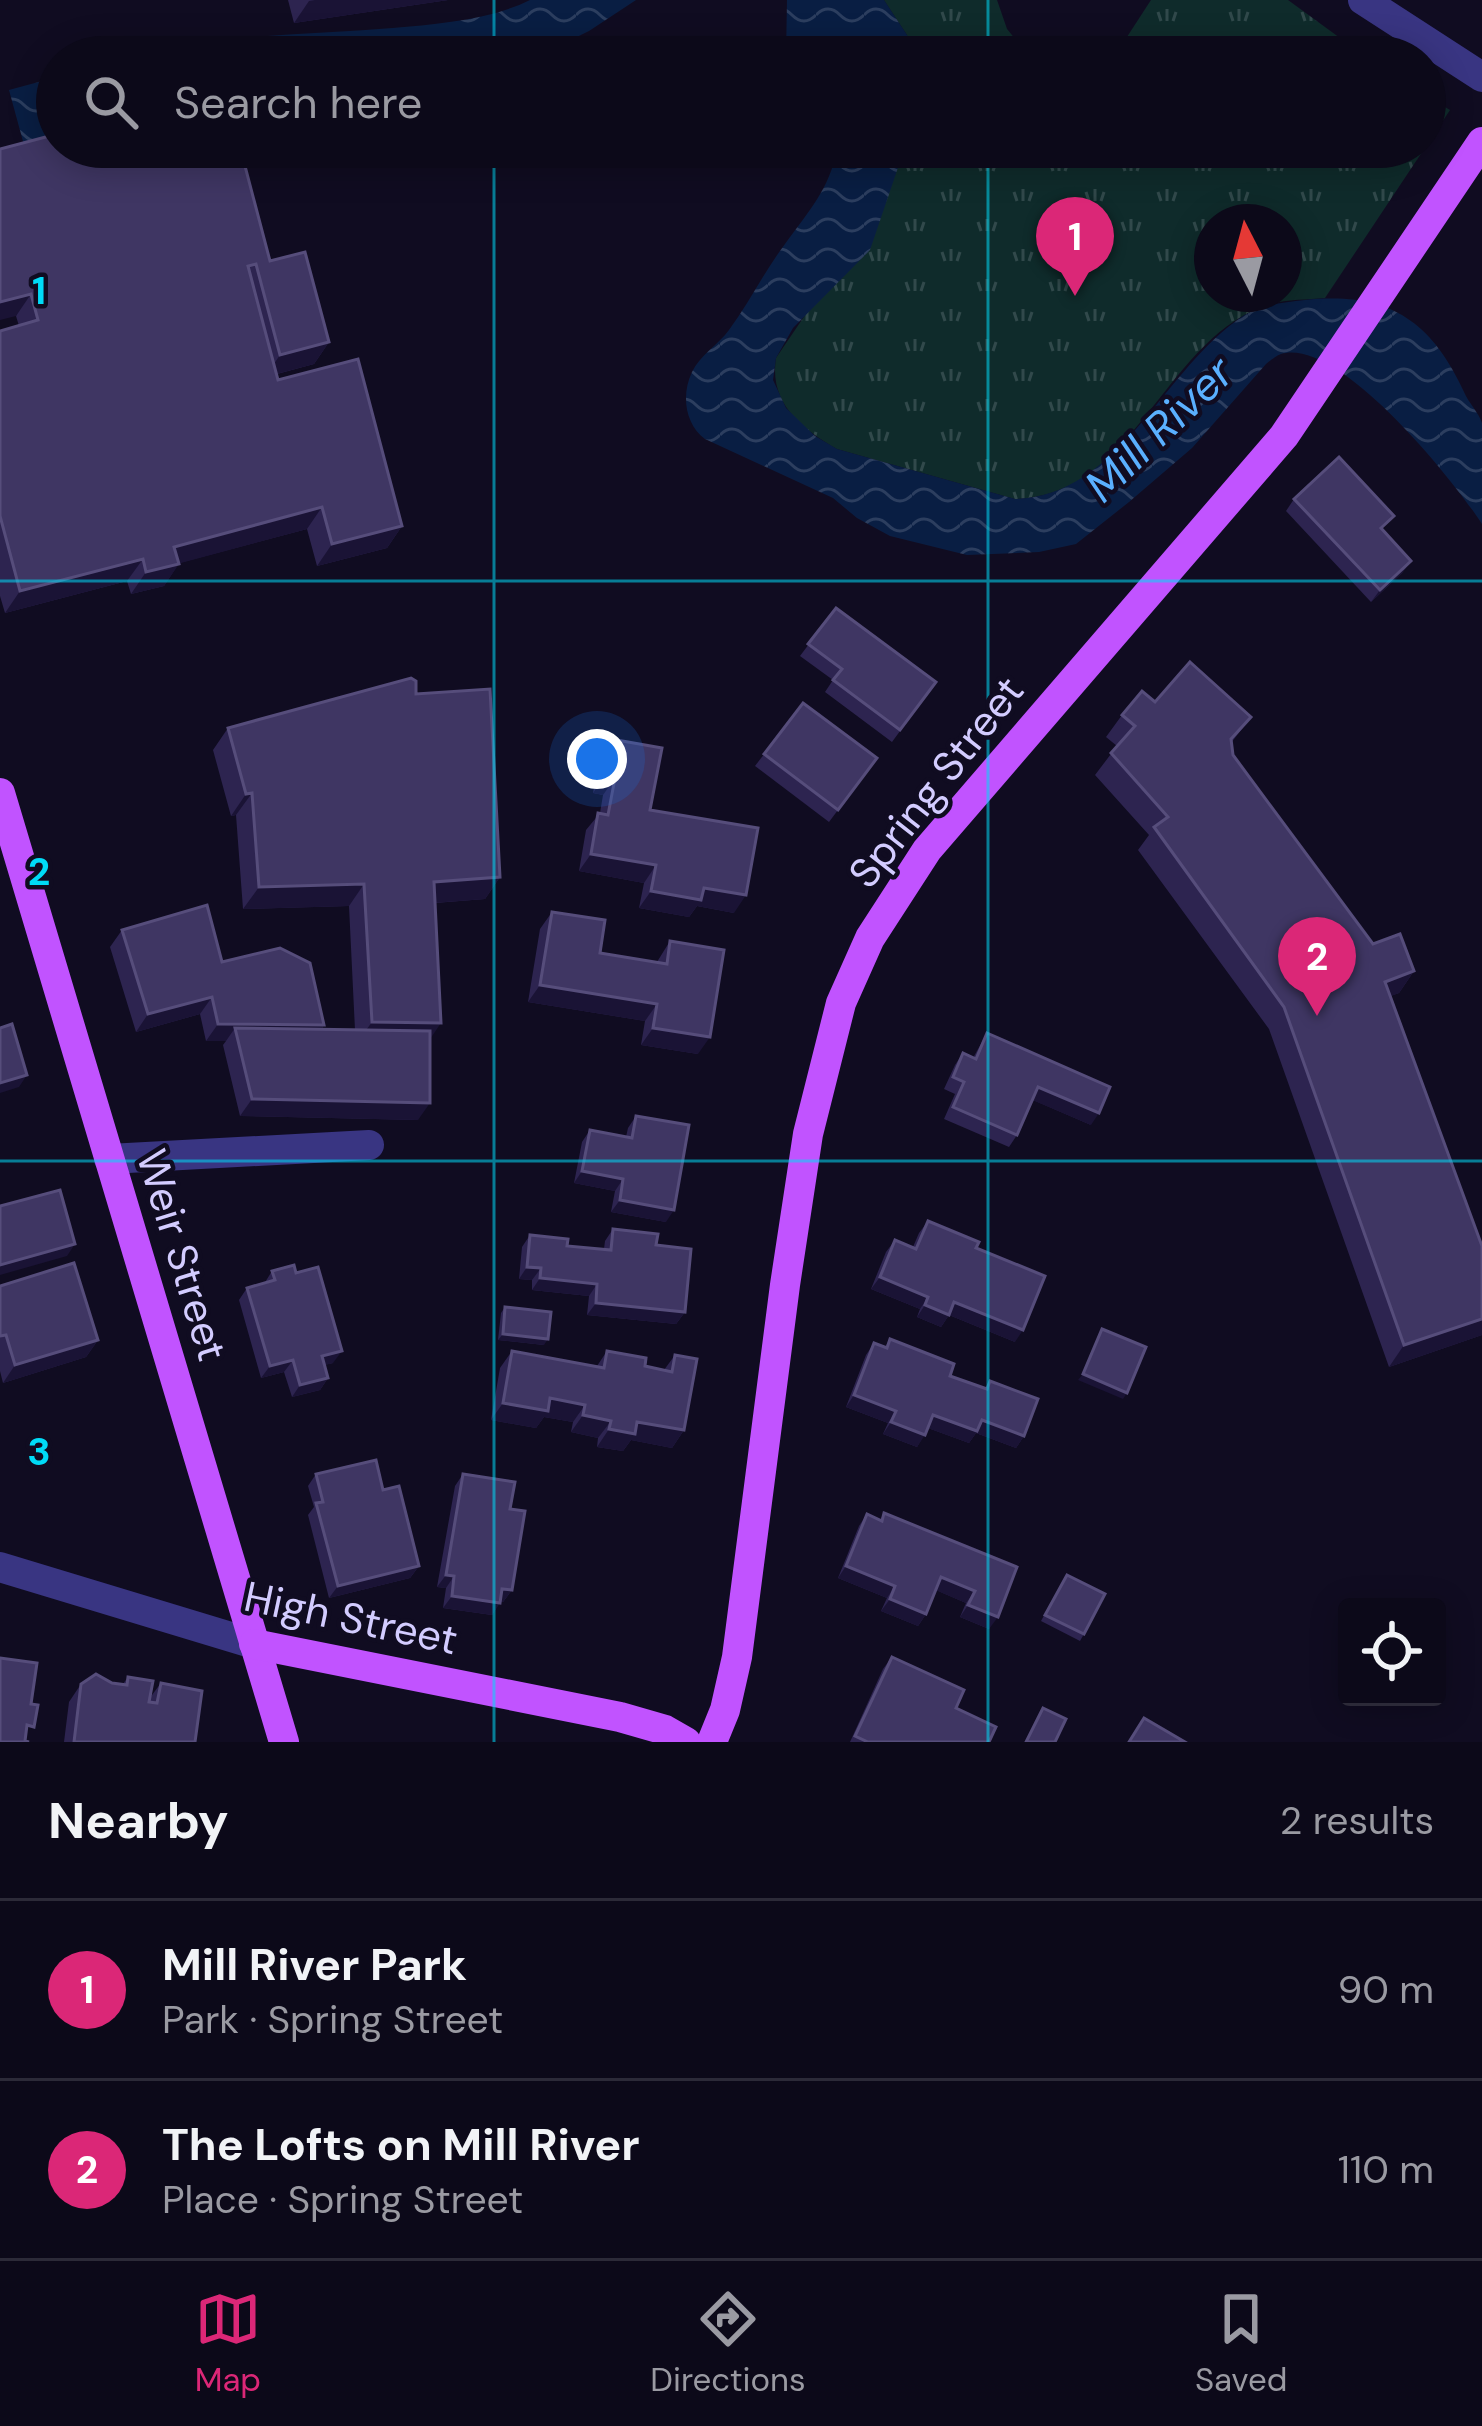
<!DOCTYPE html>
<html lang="en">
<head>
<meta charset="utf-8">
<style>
	body { margin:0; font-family:"DM Sans",sans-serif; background:#1a1726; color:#f1f3f6 }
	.controls { position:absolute; right:36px; bottom:36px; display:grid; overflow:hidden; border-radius:12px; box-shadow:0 6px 30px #0003 }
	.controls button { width:108px; height:108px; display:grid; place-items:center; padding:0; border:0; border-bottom:3px solid #2c2a38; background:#0c0919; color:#f1f3f6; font:60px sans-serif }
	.compass { position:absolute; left:1194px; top:204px; width:108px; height:108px; border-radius:50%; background:#0c0919; box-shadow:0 6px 30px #0003; rotate:354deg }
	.you { position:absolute; left:597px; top:759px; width:42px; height:42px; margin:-30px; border:9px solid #fff; border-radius:50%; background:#1a73e8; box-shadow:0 0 0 18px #1a73e833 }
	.badge { display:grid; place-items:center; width:78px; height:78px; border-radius:50%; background:#db2777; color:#fff; font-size:39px; font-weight:700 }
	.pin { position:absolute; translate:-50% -99px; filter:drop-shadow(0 3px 6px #0008) }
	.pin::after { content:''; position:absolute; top:63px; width:42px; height:36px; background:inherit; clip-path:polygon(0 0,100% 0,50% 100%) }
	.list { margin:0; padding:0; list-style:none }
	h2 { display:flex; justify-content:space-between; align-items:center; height:156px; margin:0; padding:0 48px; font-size:51px }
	h2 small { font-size:39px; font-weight:400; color:#9a9aa2 }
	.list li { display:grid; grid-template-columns:78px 1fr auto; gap:36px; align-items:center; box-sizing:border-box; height:180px; padding:0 48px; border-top:3px solid #2c2a38 }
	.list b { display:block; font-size:45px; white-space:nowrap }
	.list p { margin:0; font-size:39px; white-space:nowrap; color:#9a9aa2 }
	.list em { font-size:39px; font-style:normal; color:#9a9aa2 }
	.icon { flex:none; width:66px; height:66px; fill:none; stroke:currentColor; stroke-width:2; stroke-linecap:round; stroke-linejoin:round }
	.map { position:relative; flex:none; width:1482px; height:1742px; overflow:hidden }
	.search { position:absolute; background:#0c0919; box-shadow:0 6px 30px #0003; left:36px; right:36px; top:36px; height:132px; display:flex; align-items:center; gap:30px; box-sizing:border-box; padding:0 42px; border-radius:66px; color:#9a9aa2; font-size:45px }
	.sheet { height:516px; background:#0c0919 }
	nav { display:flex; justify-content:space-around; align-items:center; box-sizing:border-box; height:168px; border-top:3px solid #2c2a38; background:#0c0919; font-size:33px; color:#9a9aa2 }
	nav a { display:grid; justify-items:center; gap:6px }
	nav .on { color:#db2777 }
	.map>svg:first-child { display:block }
	.park { fill:url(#park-tufts); fill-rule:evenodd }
	.water { fill:url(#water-waves) }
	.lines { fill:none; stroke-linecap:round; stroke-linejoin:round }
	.minor { stroke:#393582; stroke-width:30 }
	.major { stroke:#c153ff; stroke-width:30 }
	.wall { fill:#2d2450 }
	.shaded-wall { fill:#1a1335 }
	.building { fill:#3f3663; stroke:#564d7b; stroke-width:3 }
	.grid { fill:none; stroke:#00dbf7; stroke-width:3; stroke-opacity:0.55 }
	.labels { text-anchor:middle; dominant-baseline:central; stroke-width:9; stroke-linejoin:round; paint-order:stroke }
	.street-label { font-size:42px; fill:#d3ccff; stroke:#100c21 }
	.water-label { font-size:45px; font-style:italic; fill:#5ab0ff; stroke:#100c21 }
	.grid-label { font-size:39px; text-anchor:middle; font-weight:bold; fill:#00dbf7; stroke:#100c21; stroke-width:9; stroke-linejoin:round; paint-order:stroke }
</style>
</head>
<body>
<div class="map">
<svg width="1482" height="1742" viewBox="0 0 1482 1742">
	<defs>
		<pattern id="park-tufts" width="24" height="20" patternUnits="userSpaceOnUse" patternTransform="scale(3)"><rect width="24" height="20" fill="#0f2b2b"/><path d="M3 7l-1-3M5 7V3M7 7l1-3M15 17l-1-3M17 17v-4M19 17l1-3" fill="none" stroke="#31494b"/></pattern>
		<pattern id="water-waves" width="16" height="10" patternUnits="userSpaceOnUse" patternTransform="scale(3)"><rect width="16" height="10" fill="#091e43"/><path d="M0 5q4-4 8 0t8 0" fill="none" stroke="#2c3e5f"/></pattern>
	</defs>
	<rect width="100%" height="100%" fill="#100c21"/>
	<g class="park">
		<path d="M 884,0 L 997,0 L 1007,29 L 1030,57 L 913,57 L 907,35 Z"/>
		<path d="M 1151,0 L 1288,0 L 1366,57 L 1114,57 Z"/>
		<path d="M 1425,95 L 1450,110 L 1325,298 C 1305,300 1280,299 1261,307 C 1162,346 1133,496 1015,499 L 837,449 C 801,428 769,403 776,358 L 886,196 L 905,147 L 1425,147 ZM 1212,222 L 1284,222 L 1284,294 L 1212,294 Z"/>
	</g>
	<g class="water">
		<path d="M 530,0 L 636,0 L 589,31 L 536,57 L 131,57 C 214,34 307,35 393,28 C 437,24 490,20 530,0 Z"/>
		<path d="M 787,0 L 884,0 L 907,35 L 913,57 L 786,57 Z"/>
		<path d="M 57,77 L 57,139 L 24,145 L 9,90 Z"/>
		<path d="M 838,147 L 905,147 L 870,250 L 793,328 L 776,358 L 773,380 L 786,408 L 815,436 L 837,449 L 1015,499 C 1118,496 1160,376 1236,321 C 1257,305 1279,303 1305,300 C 1386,292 1430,318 1464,392 C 1468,402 1479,413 1482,423 C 1482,444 1482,500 1482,524 C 1455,482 1339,336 1281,354 C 1279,354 1268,362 1266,364 L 1192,448 L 1129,502 L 1076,544 L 1039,552 L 967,555 L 890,536 L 857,518 L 833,498 L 705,439 C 685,424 681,395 692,372 C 700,355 718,345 729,330 C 749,303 764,272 785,244 C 810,209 828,192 838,147 Z"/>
	</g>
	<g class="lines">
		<g class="minor">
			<path d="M 1363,0 L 1482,77"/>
			<path d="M 109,1159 L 369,1145"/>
			<path d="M 0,1567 L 254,1644"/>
		</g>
		<g class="major">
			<path d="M 0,793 L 284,1742"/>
			<path d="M 254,1644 L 620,1717 L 665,1730 L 686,1742"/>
			<path d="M 712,1742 L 725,1710 L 737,1657 L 785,1285 L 808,1134 L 841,1003 L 870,938 L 927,850 L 1284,436 L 1482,142"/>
		</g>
	</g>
	<g class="wall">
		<path d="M 288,0 L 448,0 L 294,23 Z"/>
		<path d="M 87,153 L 270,261 L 329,342 L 314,364 L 277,374 L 278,380 L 402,526 L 387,548 L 317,566 L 307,529 L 179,563 L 164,586 L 131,594 L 127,581 L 5,613 L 0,596 L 0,331 L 19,326 L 16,316 Z"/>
		<path d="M 1294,499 L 1383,530 L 1411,561 L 1402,573 L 1371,602 L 1286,511 Z"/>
		<path d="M 836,608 L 936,682 L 892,742 L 825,692 L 833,680 L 800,656 Z"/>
		<path d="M 416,694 L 500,877 L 485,899 L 435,903 L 430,1040 L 418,1120 L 240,1116 L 223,1045 L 226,1041 L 206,1041 L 200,1014 L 136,1032 L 110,947 L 122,930 L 222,962 L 324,1025 L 321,1030 L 355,1030 L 349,906 L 243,909 L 236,815 L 231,816 L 213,750 L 228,728 Z"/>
		<path d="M 1155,702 L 1251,717 L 1231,743 L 1233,755 L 1373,944 L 1414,971 L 1399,993 L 1390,996 L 1482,1246 L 1482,1335 L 1389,1367 L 1269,1029 L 1138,850 L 1149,835 L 1095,775 L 1117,746 L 1106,737 L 1122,715 Z"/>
		<path d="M 803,703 L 877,758 L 829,822 L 755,766 Z"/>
		<path d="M 611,739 L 650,810 L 734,913 L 697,906 L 689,917 L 639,908 L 644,883 L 579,871 L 586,830 L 600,813 L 603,795 L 593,793 L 599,757 Z"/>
		<path d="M 552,912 L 600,953 L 657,962 L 670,941 L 698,1054 L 641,1045 L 645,1021 L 528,1002 L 540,929 Z"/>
		<path d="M 987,1033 L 1091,1125 L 1033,1100 L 1017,1135 L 1009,1147 L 944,1119 L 955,1094 L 944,1089 L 955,1065 L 963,1053 L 973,1058 Z"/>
		<path d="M 636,1116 L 666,1222 L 611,1212 L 615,1191 L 574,1183 L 582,1142 L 590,1130 L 626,1137 L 628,1128 Z"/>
		<path d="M 928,1221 L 976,1248 L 1015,1342 L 949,1315 L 941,1327 L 917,1317 L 920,1309 L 871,1289 L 886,1252 L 895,1240 L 913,1247 L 919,1233 Z"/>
		<path d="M 613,1229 L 656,1245 L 685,1312 L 676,1324 L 587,1315 L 589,1296 L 532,1290 L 532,1280 L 519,1279 L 522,1247 L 530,1235 L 567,1246 L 604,1249 L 605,1241 Z"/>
		<path d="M 272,1271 L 296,1273 L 333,1363 L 324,1365 L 328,1378 L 320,1390 L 292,1397 L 284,1372 L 261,1378 L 239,1300 L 247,1288 L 264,1284 Z"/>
		<path d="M 0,1286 L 98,1340 L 86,1357 L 3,1383 L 0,1371 Z"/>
		<path d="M 505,1307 L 544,1345 L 498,1340 L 501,1313 Z"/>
		<path d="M 890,1339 L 950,1376 L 985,1389 L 990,1381 L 1024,1436 L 1016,1448 L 976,1433 L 969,1443 L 928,1428 L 917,1447 L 883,1434 L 888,1423 L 846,1407 L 866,1355 L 874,1343 L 885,1347 Z"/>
		<path d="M 512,1351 L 597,1366 L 607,1351 L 645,1366 L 664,1370 L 675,1355 L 684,1430 L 672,1448 L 631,1440 L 623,1451 L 597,1447 L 598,1438 L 571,1432 L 573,1422 L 544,1417 L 536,1428 L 491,1420 L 500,1368 Z"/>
		<path d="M 316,1474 L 383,1490 L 419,1566 L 410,1578 L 329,1598 L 308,1515 L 314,1507 L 308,1486 Z"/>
		<path d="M 463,1474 L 510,1509 L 512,1590 L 503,1602 L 500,1602 L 492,1615 L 443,1608 L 446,1588 L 437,1587 L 455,1486 Z"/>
		<path d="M 884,1513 L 1017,1567 L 989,1629 L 960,1617 L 966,1603 L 936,1590 L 926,1614 L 918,1626 L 881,1611 L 887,1598 L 838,1578 L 859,1526 L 867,1514 L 880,1520 Z"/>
		<path d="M 1063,1581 L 1084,1634 L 1080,1641 L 1041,1621 Z"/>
		<path d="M 892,1657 L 956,1708 L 989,1742 L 850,1742 L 883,1669 Z"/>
		<path d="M 128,1677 L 149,1699 L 161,1683 L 195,1742 L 64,1742 L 69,1702 L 81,1684 L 112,1683 L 123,1684 Z"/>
	</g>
	<g class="shaded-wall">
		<path d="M 315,0 L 448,0 L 294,23 L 309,1 Z"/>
		<path d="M 31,294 L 16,316 L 0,320 L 0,302 Z"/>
		<path d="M 329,342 L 314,364 L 265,377 L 280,355 Z"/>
		<path d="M 322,507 L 307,529 L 166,567 L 179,564 L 164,586 L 131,594 L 146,572 L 174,547 Z"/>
		<path d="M 402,526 L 387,548 L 317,566 L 332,544 Z"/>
		<path d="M 143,559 L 127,581 L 5,613 L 20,591 Z"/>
		<path d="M 1411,561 L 1402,573 L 1371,602 L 1380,590 Z"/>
		<path d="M 605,776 L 615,778 L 603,795 L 593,793 Z"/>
		<path d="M 252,793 L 236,815 L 231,816 L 246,794 Z"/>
		<path d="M 591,854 L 656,865 L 644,883 L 579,871 Z"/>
		<path d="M 500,877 L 485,899 L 419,904 L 434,882 Z"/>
		<path d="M 364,884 L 349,906 L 243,909 L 259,887 Z"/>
		<path d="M 704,888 L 746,895 L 734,913 L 697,906 L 689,917 L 639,908 L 651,891 Z"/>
		<path d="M 1414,971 L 1399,993 L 1370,1004 L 1385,982 Z"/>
		<path d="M 540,985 L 657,1004 L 645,1021 L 528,1002 Z"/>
		<path d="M 212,997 L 200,1014 L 136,1032 L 148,1014 Z"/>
		<path d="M 372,1022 L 441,1023 L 426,1045 L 356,1044 Z"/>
		<path d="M 218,1024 L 324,1025 L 312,1042 L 235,1028 L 226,1041 L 206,1041 Z"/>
		<path d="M 653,1028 L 710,1037 L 698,1054 L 641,1045 Z"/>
		<path d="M 27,1075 L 19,1087 L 0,1093 L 0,1083 Z"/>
		<path d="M 1038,1087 L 1099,1113 L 1091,1125 L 1030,1099 Z"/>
		<path d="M 252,1099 L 430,1103 L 418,1120 L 240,1116 Z"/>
		<path d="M 582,1171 L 623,1179 L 615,1191 L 574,1183 Z"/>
		<path d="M 620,1200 L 674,1210 L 666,1222 L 611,1212 Z"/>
		<path d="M 75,1244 L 67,1256 L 0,1275 L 0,1265 Z"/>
		<path d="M 527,1267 L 541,1268 L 532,1280 L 519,1279 Z"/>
		<path d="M 880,1277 L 928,1297 L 920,1309 L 871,1289 Z"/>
		<path d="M 540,1278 L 597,1284 L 589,1296 L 532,1290 Z"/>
		<path d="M 954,1302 L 1023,1330 L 1015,1342 L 949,1315 L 941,1327 L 917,1317 L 925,1305 Z"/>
		<path d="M 596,1303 L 685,1312 L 676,1324 L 587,1315 Z"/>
		<path d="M 1482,1319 L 1482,1335 L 1389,1367 L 1404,1345 Z"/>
		<path d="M 503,1334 L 548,1339 L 544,1345 L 498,1340 Z"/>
		<path d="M 98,1340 L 86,1357 L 3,1383 L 15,1365 Z"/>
		<path d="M 342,1351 L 333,1363 L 313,1368 L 322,1356 Z"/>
		<path d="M 293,1360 L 284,1372 L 261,1378 L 270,1366 Z"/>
		<path d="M 1083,1374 L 1127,1393 L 1123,1399 L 1078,1380 Z"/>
		<path d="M 328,1378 L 320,1390 L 292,1397 L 300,1385 Z"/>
		<path d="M 854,1395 L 896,1411 L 888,1423 L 846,1407 Z"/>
		<path d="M 550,1398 L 585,1405 L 573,1422 L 544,1417 L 536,1428 L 491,1420 L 503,1403 Z"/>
		<path d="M 583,1415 L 611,1421 L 598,1438 L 571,1432 Z"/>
		<path d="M 933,1415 L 982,1420 L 1024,1436 L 1016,1448 L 976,1433 L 969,1443 L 925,1427 Z"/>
		<path d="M 637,1422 L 684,1430 L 672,1448 L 631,1440 L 623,1451 L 597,1447 L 609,1429 Z"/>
		<path d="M 891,1422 L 925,1435 L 917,1447 L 883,1434 Z"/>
		<path d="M 419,1566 L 410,1578 L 329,1598 L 338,1586 Z"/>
		<path d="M 846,1566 L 895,1586 L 887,1598 L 838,1578 Z"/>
		<path d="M 446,1575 L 454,1576 L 446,1588 L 437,1587 Z"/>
		<path d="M 941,1577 L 975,1591 L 966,1603 L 933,1589 Z"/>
		<path d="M 502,1589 L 512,1590 L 503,1602 L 494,1601 Z"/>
		<path d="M 452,1596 L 500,1603 L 492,1615 L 443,1608 Z"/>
		<path d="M 890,1599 L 926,1614 L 918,1626 L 881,1611 Z"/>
		<path d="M 968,1605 L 998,1617 L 989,1629 L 960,1617 Z"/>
	</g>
	<g class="building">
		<path d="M 57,134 L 57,147 L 85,147 L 87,153 L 110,147 L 240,147 L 270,261 L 305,252 L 329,342 L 280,355 L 256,264 L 248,266 L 278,380 L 358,359 L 402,526 L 332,544 L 322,507 L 174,547 L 179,564 L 146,572 L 143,559 L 20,591 L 0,516 L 0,331 L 38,320 L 31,294 L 0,302 L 0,149 Z"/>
		<path d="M 1339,457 L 1394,516 L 1381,528 L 1411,561 L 1380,590 L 1294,499 Z"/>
		<path d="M 836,608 L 936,682 L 900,730 L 833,680 L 842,669 L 808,644 Z"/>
		<path d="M 1190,662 L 1251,717 L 1231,739 L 1233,755 L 1373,944 L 1400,934 L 1414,971 L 1385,982 L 1482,1246 L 1482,1319 L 1404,1345 L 1284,1007 L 1154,827 L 1168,817 L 1111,753 L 1135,726 L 1122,715 L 1142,691 L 1155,702 Z"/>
		<path d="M 411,678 L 416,681 L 416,694 L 490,689 L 500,877 L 434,882 L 441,1023 L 372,1022 L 364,884 L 259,887 L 252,793 L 246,794 L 228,728 Z"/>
		<path d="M 803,703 L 877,758 L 838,810 L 764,754 Z"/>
		<path d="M 611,739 L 662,748 L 650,810 L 758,828 L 746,895 L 704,888 L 701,900 L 651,891 L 656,865 L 591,854 L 598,813 L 608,815 L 615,778 L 605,776 Z"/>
		<path d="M 207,905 L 222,962 L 280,948 L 310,963 L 324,1025 L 218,1024 L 212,997 L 148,1014 L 122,930 Z"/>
		<path d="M 552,912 L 605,920 L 600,953 L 667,964 L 670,941 L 724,950 L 710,1037 L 653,1028 L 657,1004 L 540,985 Z"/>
		<path d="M 12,1024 L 27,1075 L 0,1083 L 0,1028 Z"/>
		<path d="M 235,1028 L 430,1031 L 430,1103 L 252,1099 Z"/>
		<path d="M 987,1033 L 1110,1087 L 1099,1113 L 1038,1087 L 1017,1135 L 953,1107 L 964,1082 L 953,1077 L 963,1053 L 976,1059 Z"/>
		<path d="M 636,1116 L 689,1125 L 674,1210 L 620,1200 L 623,1179 L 582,1171 L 590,1130 L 632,1138 Z"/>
		<path d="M 60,1190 L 75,1244 L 0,1265 L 0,1206 Z"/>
		<path d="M 928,1221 L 979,1242 L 976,1248 L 1045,1276 L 1023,1330 L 954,1302 L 949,1315 L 925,1305 L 928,1297 L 880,1277 L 895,1240 L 916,1249 Z"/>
		<path d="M 613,1229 L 658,1234 L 656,1245 L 691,1249 L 685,1312 L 596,1303 L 597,1284 L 540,1278 L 541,1268 L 527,1267 L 530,1235 L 568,1239 L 567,1246 L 611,1250 Z"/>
		<path d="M 74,1263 L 98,1340 L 15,1365 L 6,1335 L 0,1336 L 0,1286 Z"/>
		<path d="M 294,1265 L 296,1273 L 318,1267 L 342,1351 L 322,1356 L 328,1378 L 300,1385 L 293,1360 L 270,1366 L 247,1288 L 275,1280 L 272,1271 Z"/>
		<path d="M 505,1307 L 551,1312 L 548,1339 L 503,1334 Z"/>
		<path d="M 1102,1329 L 1146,1347 L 1127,1393 L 1083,1374 Z"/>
		<path d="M 890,1339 L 954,1364 L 950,1376 L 987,1389 L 990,1381 L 1038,1399 L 1024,1436 L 982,1420 L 977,1431 L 933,1415 L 925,1435 L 891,1422 L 896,1411 L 854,1395 L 874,1343 L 887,1348 Z"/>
		<path d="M 512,1351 L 604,1368 L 607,1351 L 646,1358 L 645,1366 L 672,1372 L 675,1355 L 697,1359 L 684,1430 L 637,1422 L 635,1434 L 609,1429 L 611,1421 L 583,1415 L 585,1405 L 550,1398 L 548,1411 L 503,1403 Z"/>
		<path d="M 376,1460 L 383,1490 L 399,1486 L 419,1566 L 338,1586 L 316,1503 L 323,1502 L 316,1474 Z"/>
		<path d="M 463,1474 L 515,1482 L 510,1509 L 525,1511 L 512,1590 L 502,1589 L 500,1603 L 452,1596 L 454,1576 L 446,1575 Z"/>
		<path d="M 884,1513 L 1017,1567 L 998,1617 L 968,1605 L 975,1591 L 941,1577 L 926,1614 L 890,1599 L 895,1586 L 846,1566 L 867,1514 L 882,1521 Z"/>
		<path d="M 1067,1575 L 1105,1594 L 1084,1634 L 1045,1615 Z"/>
		<path d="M 892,1657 L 964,1690 L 956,1708 L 996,1727 L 989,1742 L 868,1742 L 855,1736 Z"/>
		<path d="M 0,1658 L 37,1663 L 31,1704 L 38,1705 L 34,1727 L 27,1725 L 25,1741 L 29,1742 L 0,1742 Z"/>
		<path d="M 96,1674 L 112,1683 L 127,1685 L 128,1677 L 153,1681 L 149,1702 L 157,1703 L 161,1683 L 202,1691 L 195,1742 L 74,1742 L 81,1684 Z"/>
		<path d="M 1043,1708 L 1066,1719 L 1055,1742 L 1026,1742 Z"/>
		<path d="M 1144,1718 L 1185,1742 L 1129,1742 Z"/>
	</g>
	<path class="grid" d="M 494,0 L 494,57M 988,0 L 988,57M 494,147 L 494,1742M 988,147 L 988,1742M 0,581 L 1482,581M 0,1161 L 1482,1161"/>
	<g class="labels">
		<g class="street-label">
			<text transform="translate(936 782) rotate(-52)">Spring Street</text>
			<text transform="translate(182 1255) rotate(73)">Weir Street</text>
			<text transform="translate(351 1618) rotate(12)">High Street</text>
		</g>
		<g class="water-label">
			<text transform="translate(1159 429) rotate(-44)">Mill River</text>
		</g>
	</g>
	<g class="grid-label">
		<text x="39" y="304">1</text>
		<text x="39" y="885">2</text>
		<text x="39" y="1465">3</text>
	</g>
</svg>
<div class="controls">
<button><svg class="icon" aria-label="locate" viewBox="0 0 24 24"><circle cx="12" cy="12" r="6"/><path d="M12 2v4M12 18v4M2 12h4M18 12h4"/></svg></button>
</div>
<svg class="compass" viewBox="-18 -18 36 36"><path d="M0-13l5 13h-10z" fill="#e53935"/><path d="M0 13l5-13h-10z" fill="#9a9aa2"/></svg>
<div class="you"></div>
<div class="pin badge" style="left:1075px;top:296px">1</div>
<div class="pin badge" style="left:1317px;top:1016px">2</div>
<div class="search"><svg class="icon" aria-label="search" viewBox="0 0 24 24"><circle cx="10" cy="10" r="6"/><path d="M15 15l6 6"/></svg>Search here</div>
</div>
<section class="sheet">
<h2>Nearby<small>2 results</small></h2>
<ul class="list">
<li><span class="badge">1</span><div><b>Mill River Park</b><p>Park · Spring Street</p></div><em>90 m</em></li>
<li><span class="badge">2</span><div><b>The Lofts on Mill River</b><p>Place · Spring Street</p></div><em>110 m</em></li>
</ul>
</section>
<nav>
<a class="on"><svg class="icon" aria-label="map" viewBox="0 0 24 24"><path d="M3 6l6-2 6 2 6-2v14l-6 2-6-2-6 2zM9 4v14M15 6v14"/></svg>Map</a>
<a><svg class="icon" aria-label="directions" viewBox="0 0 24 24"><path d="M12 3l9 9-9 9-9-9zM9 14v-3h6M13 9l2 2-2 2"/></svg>Directions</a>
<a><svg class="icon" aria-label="saved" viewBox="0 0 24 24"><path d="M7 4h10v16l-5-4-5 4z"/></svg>Saved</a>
</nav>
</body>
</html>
